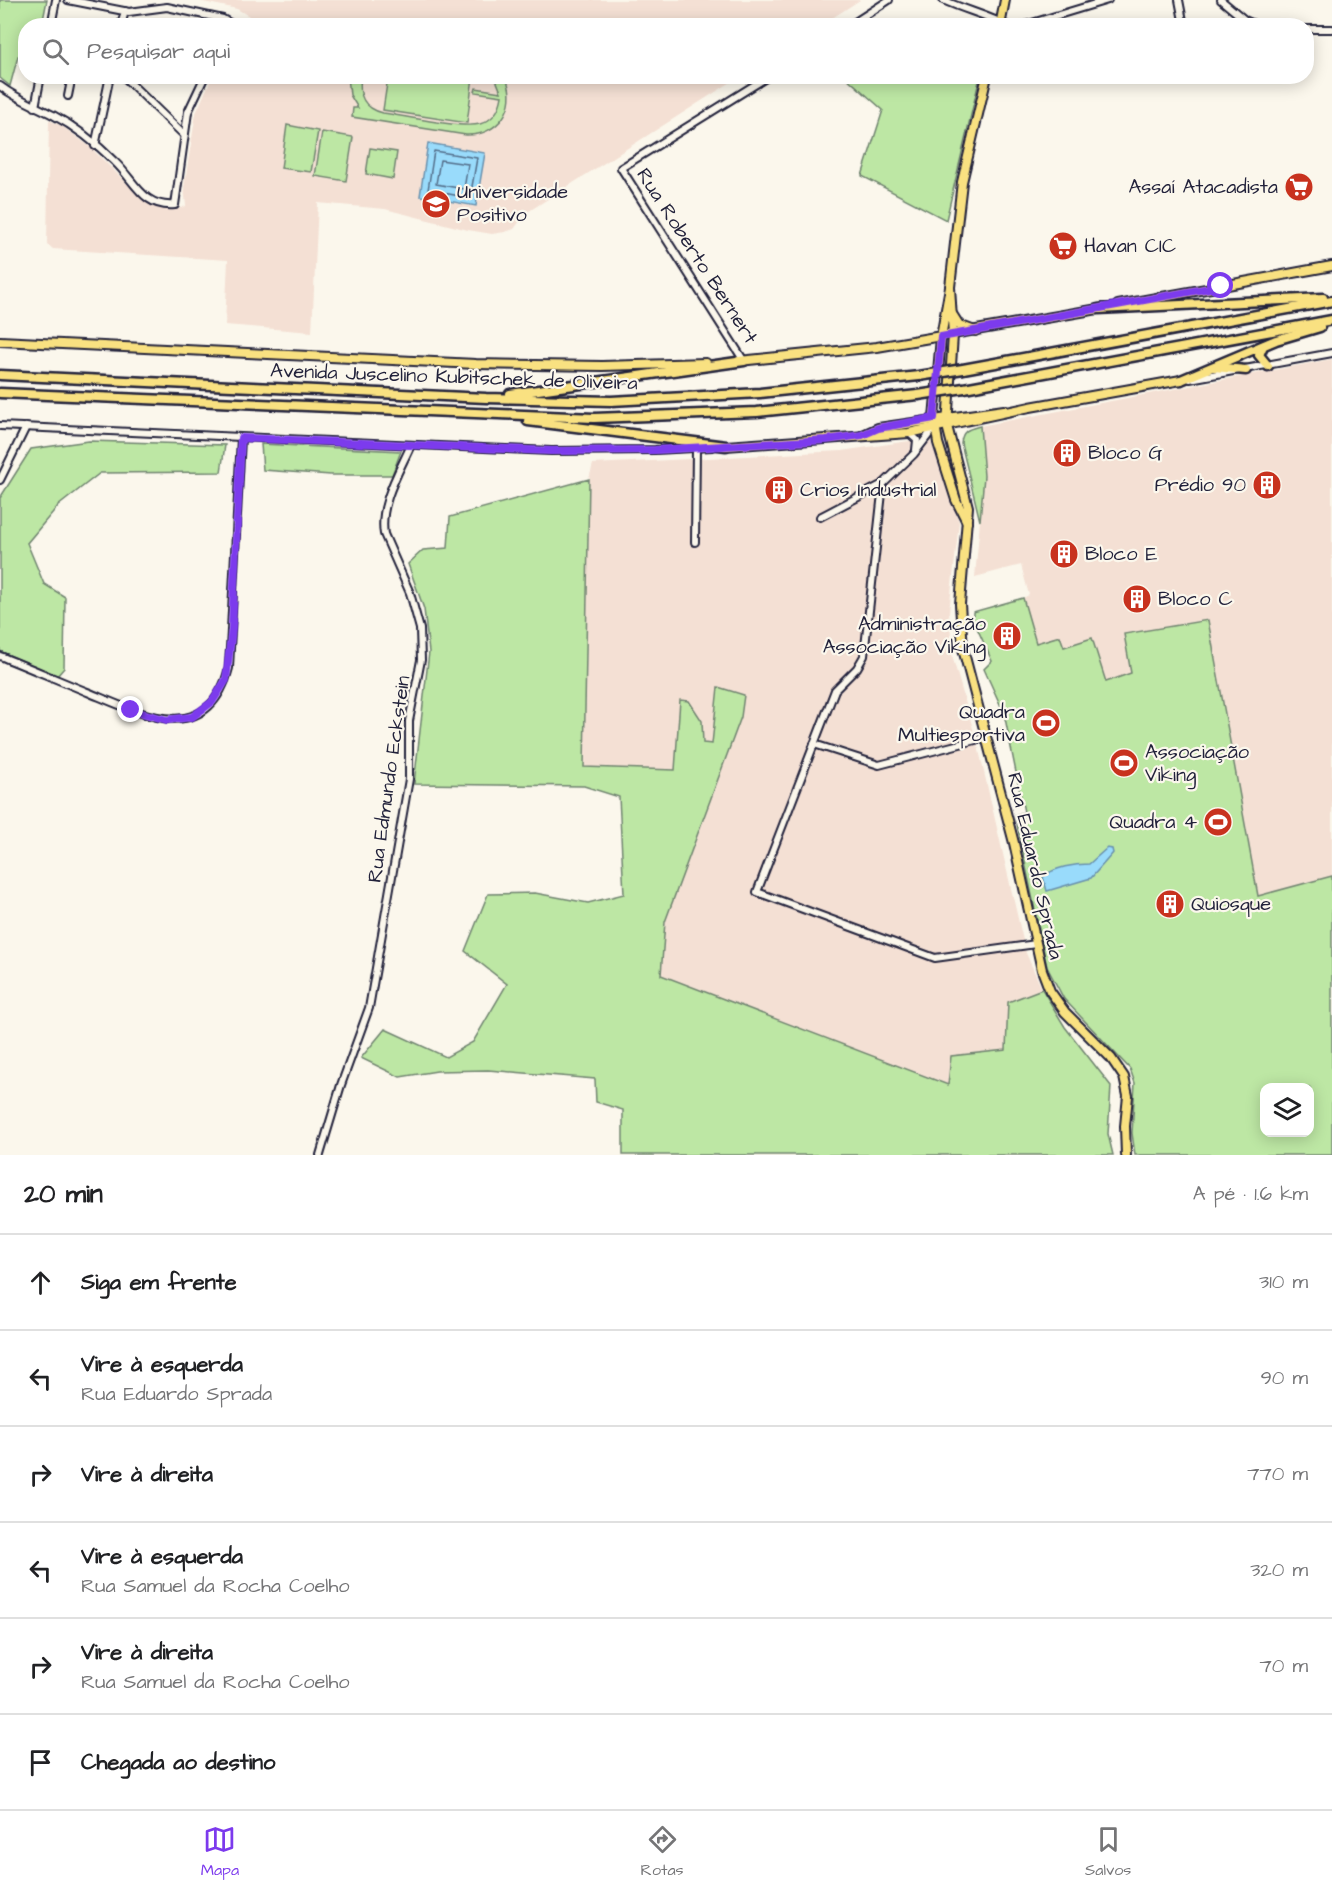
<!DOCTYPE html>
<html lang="pt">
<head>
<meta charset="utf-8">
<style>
	body { margin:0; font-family:"Architects Daughter",sans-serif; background:#f6f6f6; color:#202124 }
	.controls { position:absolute; right:18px; bottom:18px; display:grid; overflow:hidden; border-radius:12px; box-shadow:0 3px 15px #0003 }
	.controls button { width:54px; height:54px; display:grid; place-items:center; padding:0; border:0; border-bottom:2px solid #e0e0e0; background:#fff; color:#202124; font:30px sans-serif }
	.stop { position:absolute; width:18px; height:18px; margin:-14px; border:4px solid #7c3aed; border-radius:50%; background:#fff }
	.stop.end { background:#7c3aed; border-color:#fff; box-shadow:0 2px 6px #0008 }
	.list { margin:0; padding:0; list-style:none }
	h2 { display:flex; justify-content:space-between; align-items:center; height:78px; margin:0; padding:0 24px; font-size:26px }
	h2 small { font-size:20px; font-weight:400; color:#757577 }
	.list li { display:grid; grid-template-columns:39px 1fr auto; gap:18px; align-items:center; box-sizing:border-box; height:96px; padding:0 24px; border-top:2px solid #e0e0e0 }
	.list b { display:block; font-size:22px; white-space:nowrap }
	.list p { margin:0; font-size:20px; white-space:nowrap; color:#757577 }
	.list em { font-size:20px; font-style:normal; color:#757577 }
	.icon { flex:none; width:33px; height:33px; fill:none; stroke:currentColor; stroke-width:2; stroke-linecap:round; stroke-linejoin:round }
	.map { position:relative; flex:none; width:1332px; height:1155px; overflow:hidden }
	.search { position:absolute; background:#fff; box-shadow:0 3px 15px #0003; left:18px; right:18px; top:18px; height:66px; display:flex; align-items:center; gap:15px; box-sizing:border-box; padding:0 21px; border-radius:24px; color:#757577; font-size:22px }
	.sheet { height:654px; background:#fff }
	nav { display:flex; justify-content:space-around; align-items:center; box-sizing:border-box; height:84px; border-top:2px solid #e0e0e0; background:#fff; font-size:16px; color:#757577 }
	nav a { display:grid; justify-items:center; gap:3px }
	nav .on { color:#7c3aed }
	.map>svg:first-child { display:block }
	.built { fill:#f4e0d4 }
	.green { fill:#bde7a4; stroke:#708470; stroke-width:1.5; fill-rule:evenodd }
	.water { fill:#99dbfb; stroke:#6991ae; stroke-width:1.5 }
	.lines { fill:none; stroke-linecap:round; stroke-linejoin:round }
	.shore { stroke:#526c88; stroke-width:1.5 }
	.minor-casing { stroke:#22223b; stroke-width:10 }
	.major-casing { stroke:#22223b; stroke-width:12 }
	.highway-casing { stroke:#22223b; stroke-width:13 }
	.minor { stroke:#fbf7ec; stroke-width:6 }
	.major { stroke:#f9e181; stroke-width:8 }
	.highway { stroke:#f9e181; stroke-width:8 }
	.highway-bridge-casing { stroke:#22223b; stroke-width:13; stroke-linecap:butt }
	.highway-bridge { stroke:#f9e181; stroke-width:8 }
	.route { stroke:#7c3aed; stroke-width:8 }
	.labels { text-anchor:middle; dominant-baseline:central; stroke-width:4.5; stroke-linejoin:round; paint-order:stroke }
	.poi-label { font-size:20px; fill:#22223b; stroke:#fbf7ec; text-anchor:start }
	.street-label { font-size:20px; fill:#22223b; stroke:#fbf7ec }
</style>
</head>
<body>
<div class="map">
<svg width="1332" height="1155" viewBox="0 0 1332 1155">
	<rect width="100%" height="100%" fill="#fbf7ec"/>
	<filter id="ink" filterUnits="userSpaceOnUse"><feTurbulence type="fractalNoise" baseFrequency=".0167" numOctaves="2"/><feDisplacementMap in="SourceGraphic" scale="12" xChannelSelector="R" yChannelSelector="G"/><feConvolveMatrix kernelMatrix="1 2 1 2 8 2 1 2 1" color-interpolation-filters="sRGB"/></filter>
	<g filter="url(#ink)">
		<g class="built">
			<path d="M 194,0 L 860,0 L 820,26 L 247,26 L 249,16 L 237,9 Z"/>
			<path d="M 212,77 L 739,77 L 526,213 L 514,229 L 505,232 L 492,234 L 468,230 L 385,209 L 318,203 L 312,332 L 225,325 L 228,260 L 53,249 L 47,244 L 49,120 L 62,126 L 89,146 L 145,201 L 163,208 L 178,209 L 186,206 L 184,187 L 196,113 Z"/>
			<path d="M 1332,359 L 1332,1155 L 1310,1132 L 1310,1088 L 1131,673 L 1106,682 L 1064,647 L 1036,644 L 1023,598 L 1029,595 L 1021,565 L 975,577 L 984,476 L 980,426 Z"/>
			<path d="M 930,438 L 959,522 L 949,612 L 953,659 L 978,746 L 1026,953 L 1042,989 L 1008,1002 L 1006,1050 L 949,1086 L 661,975 L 665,922 L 741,717 L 744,695 L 718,687 L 713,744 L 703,743 L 702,721 L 675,770 L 584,767 L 589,479 L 593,464 L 841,451 Z"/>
		</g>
		<g class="green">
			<path d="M 0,0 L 47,0 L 42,25 L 26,26 L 25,57 L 18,56 L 10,86 L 0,78 Z"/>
			<path d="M 348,77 L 361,77 C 358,95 363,108 383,113 C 405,116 462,129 480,124 C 493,120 500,109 502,96 L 475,92 L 476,88 L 501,92 L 495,77 L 506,78 C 519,107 498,136 466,135 L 352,117 L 353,108 L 358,108 L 350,95 Z"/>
			<path d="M 388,77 L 473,77 L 467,123 L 383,110 Z"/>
			<path d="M 846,77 L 980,77 L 946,220 L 862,176 L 883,110 Z"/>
			<path d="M 287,125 L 318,131 L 311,172 L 281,168 Z"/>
			<path d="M 322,132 L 353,137 L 346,181 L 315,176 Z"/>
			<path d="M 370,148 L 397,152 L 393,179 L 366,174 Z"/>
			<path d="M 980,426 L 984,476 L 980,521 L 961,443 C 962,430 969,429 980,426 Z"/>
			<path d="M 89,441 L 225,445 L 221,472 L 100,473 L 58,506 L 27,543 L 44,584 L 65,597 L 64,668 L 57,676 L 0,651 L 0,498 L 31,449 Z"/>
			<path d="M 261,444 L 401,451 L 392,475 L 331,475 L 263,470 Z"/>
			<path d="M 589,479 L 584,767 L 675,770 L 680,700 L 689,701 L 702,721 L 703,743 L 712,744 L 718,687 L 744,695 L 741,717 L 665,922 L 661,975 L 948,1085 L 951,1056 L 1006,1050 L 1008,1002 L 1042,989 L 1065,1027 L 1111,1086 L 1108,1134 L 1113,1155 L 623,1155 L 623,1110 L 596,1102 L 595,1079 L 488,1070 L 437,1071 L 400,1077 L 361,1058 L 385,1029 L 446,1057 L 473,1042 L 507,984 L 465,951 L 488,894 L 535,893 L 588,903 L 624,894 L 619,797 L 584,786 L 414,784 L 429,652 L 424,609 L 408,564 L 423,550 L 448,548 L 450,517 Z"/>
			<path d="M 1023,598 L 1036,643 L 1060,636 L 1064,647 L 1092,638 L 1106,682 L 1131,673 L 1124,634 L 1208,620 L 1258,896 L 1332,876 L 1332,1155 L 1135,1155 L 1132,1133 L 1135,1083 L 1130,1069 L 1064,999 L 1047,967 L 1015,815 L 1024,812 L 1004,713 L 984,669 L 992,661 L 973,619 L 973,612 ZM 1264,1088 L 1310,1088 L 1310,1132 L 1264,1132 Z"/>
		</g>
		<g class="water">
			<path d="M 428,143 L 485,153 L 476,206 L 420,196 Z"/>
			<path d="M 1107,848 L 1112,849 L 1113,853 L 1091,878 L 1047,891 L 1043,877 C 1054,867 1075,864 1089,864 Z"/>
		</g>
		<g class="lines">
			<g class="shore">
				<path d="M 434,151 L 477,158 L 470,198 L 428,190 Z"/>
				<path d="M 440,160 L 468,164 L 464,189 L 436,184 Z"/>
			</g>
			<g class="minor-casing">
				<g id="minor">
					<path d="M 68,0 L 129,12 L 167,7 L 223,19 L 235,26"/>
					<path d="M 943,0 C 965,10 987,15 1008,26"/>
					<path d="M 1179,0 L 1184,26"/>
					<path d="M 1221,0 L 1245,20 L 1259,26"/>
					<path d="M 51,26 L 56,0"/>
					<path d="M 121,26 L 125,11"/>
					<path d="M 849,26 L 889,0"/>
					<path d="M 1022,26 L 1108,0"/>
					<path d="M 1306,29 L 1332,29"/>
					<path d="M 123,76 L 184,135"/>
					<path d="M 0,86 C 17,99 34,105 53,115 C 74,126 98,145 115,162 C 135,181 143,208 175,205 L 188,112 L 205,76"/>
					<path d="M 68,96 L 72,76"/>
					<path d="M 35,107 L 41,76"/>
					<path d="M 95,146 L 110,76"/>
					<path d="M 744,361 L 621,168 L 769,76"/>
					<path d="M 1190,379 L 1332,353"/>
					<path d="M 0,426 L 551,451 L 655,450 L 713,447"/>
					<path d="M 909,433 L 917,440 L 916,450"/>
					<path d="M 0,480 L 26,427"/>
					<path d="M 883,484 L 864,656 L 857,668 L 835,690 L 757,892 L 935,958 L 1036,944"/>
					<path d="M 820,517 L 883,484 L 914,454 L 934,428"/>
					<path d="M 695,542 L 696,448"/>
					<path d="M 0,656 C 30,668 60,681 90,693 C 143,715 208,748 229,668 L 241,438"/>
					<path d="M 814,744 L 879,765 L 987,737"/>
					<path d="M 320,1155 L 341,1085 L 369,1008 L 409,779 L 409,721 L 421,660 L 420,629 L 410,593 L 384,534 C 379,504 399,472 411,445"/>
				</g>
			</g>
			<g class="major-casing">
				<g id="major">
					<path d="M 1000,26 L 1005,0"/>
					<path d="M 950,287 L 953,335 L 947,426 L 968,507 L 960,604 L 963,649 L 1014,843 L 1042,970 L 1050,991 L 1065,1012 L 1111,1058 L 1124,1077 L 1128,1096 L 1125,1126 L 1126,1155"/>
					<path d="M 1118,305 L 1332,266"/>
					<path d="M 952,314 L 959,325 L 975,331"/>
					<path d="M 0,341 L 476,364 L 602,366 L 706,363"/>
					<path d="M 739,361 L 877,347 L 1104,308"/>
					<path d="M 863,435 L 878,428 L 1004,410"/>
					<path d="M 726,446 L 909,433 L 1030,407 L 1181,380"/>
					<path d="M 967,522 L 956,500 L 938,443 L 934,418 L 941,337 L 950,287 L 962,182 L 987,76"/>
				</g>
			</g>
			<g class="highway-casing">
				<g id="highway">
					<path d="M 1098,309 L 1323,298"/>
					<path d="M 1263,346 L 1259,355 L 1268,366"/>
					<path d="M 1214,367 L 1246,370"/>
					<path d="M 963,369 L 1332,301"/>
					<path d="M 0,375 L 486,398 L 611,401 L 760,393 L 919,376"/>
					<path d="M 1181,380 L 1276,340 L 1320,327"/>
					<path d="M 964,388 L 1332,320"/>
					<path d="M 0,393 L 594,418 L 757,412 L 918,395"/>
					<path d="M 510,394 L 744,361"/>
					<path d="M 528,421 L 726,446"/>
				</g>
			</g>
			<use href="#minor" class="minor"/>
			<use href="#major" class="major"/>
			<use href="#highway" class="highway"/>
			<g class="highway-bridge-casing">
				<g id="highway-bridge">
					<path d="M 919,376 L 963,369"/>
					<path d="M 918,395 L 964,388"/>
				</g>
			</g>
			<use href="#highway-bridge" class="highway-bridge"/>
		</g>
	</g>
	<g class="lines" filter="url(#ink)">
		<path class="route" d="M 131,710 L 167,720 L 192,717 L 212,702 L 226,680 L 232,628 L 241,438 L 551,451 L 655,450 L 826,440 L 862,435 L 878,428 L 934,418 L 941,337 L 1221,286"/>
	</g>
	<defs>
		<g id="supermarket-disc" transform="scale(1.5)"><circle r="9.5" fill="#c8321e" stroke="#fbf7ec"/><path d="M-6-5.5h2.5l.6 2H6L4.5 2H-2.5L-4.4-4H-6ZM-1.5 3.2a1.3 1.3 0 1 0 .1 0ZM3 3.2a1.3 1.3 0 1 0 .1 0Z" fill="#fff"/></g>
		<g id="university-disc" transform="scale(1.5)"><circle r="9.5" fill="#c8321e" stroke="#fbf7ec"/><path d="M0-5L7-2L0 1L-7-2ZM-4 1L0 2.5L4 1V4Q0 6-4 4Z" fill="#fff"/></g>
		<g id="building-disc" transform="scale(1.5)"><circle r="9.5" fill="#c8321e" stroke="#fbf7ec"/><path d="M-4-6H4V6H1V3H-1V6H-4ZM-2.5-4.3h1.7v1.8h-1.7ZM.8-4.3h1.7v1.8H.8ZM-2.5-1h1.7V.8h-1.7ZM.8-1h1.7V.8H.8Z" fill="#fff"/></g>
		<g id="stadium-disc" transform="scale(1.5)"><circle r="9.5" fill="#c8321e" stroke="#fbf7ec"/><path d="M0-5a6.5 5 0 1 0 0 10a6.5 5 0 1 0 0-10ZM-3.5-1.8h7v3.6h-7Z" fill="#fff"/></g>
	</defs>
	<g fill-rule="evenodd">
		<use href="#supermarket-disc" x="1299" y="187"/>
		<use href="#university-disc" x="436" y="204"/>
		<use href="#supermarket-disc" x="1063" y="246"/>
		<use href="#building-disc" x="1067" y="453"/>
		<use href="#building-disc" x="1267" y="485"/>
		<use href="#building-disc" x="779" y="490"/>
		<use href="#building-disc" x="1064" y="554"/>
		<use href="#building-disc" x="1137" y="599"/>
		<use href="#building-disc" x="1007" y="636"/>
		<use href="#stadium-disc" x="1046" y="723"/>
		<use href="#stadium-disc" x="1124" y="763"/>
		<use href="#stadium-disc" x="1218" y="822"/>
		<use href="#building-disc" x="1170" y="904"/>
	</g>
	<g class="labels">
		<g class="poi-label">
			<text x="1278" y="187" text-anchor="end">Assaí Atacadista</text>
			<text x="457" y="192">Universidade<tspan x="457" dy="23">Positivo</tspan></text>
			<text x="1084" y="246">Havan CIC</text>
			<text x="1088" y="453">Bloco G</text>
			<text x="1246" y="485" text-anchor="end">Prédio 90</text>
			<text x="800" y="490">Crios Industrial</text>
			<text x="1085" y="554">Bloco E</text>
			<text x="1158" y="599">Bloco C</text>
			<text x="986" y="624" text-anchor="end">Administração<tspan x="986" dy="23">Associação Viking</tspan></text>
			<text x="1025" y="712" text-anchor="end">Quadra<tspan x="1025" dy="23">Multiesportiva</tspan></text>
			<text x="1145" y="752">Associação<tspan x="1145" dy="23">Viking</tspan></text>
			<text x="1197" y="822" text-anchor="end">Quadra 4</text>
			<text x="1191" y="904">Quiosque</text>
		</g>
		<g class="street-label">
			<text transform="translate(697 256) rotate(57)">Rua Roberto Bernert</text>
			<text transform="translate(454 377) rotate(2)">Avenida Juscelino Kubitschek de Oliveira</text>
			<text transform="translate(389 779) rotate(-82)">Rua Edmundo Eckstein</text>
			<text transform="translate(1035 866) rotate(77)">Rua Eduardo Sprada</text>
		</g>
	</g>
</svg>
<div class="controls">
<button><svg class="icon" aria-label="layers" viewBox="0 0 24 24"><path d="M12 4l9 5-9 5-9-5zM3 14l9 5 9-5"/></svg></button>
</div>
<div class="stop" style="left:1221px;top:286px"></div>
<div class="stop end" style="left:131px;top:710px"></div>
<div class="search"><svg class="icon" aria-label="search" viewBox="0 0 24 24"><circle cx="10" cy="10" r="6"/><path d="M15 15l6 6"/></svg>Pesquisar aqui</div>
</div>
<section class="sheet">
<h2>20 min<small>A pé · 1.6 km</small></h2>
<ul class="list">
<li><svg class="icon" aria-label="ahead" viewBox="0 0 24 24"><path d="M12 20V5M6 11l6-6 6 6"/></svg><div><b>Siga em frente</b></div><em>310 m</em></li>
<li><svg class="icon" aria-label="left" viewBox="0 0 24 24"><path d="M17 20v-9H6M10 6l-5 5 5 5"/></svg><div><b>Vire à esquerda</b><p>Rua Eduardo Sprada</p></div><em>90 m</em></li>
<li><svg class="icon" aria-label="right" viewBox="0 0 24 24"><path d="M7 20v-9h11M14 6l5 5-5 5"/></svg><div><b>Vire à direita</b></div><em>770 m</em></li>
<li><svg class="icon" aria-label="left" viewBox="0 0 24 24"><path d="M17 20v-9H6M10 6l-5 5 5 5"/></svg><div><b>Vire à esquerda</b><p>Rua Samuel da Rocha Coelho</p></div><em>320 m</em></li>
<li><svg class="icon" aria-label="right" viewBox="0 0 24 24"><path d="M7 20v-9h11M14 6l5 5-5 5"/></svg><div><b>Vire à direita</b><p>Rua Samuel da Rocha Coelho</p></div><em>70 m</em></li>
<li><svg class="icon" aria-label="arrive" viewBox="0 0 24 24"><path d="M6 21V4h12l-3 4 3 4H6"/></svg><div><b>Chegada ao destino</b></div></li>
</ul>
</section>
<nav>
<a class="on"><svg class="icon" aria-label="map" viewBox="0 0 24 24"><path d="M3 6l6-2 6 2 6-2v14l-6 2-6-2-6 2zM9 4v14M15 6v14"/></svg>Mapa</a>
<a><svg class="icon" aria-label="directions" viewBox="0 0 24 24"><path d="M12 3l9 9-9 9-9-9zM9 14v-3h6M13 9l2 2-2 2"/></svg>Rotas</a>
<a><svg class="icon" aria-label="saved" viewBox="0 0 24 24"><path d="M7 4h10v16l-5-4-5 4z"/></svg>Salvos</a>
</nav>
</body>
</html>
